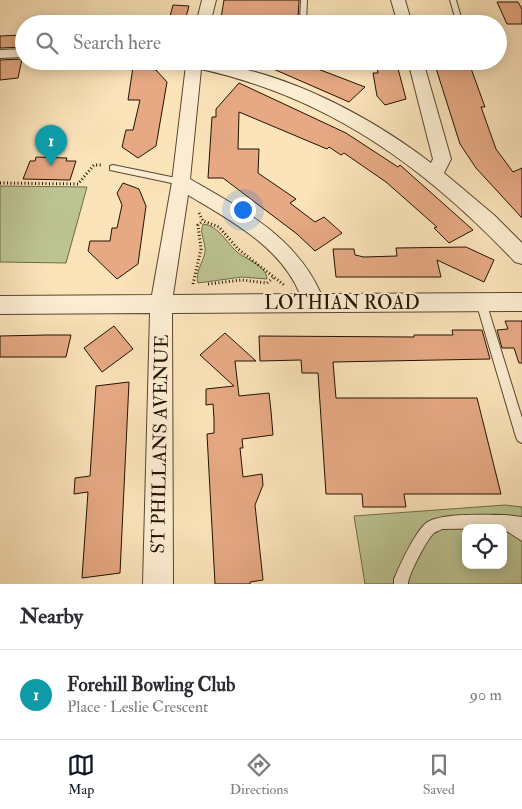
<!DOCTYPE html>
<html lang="en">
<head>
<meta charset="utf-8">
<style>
	body { margin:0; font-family:"IM FELL Double Pica",serif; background:#f7f7f7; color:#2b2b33 }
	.controls { position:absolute; right:15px; bottom:15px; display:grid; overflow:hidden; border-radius:10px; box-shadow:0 2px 12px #0003 }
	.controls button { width:45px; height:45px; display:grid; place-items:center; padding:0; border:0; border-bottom:1px solid #e1e1e2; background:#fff; color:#2b2b33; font:25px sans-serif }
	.you { position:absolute; left:242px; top:209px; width:18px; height:18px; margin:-12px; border:4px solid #fff; border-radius:50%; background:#1a73e8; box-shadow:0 0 0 8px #1a73e833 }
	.badge { display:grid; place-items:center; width:32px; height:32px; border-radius:50%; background:#111827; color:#fff; font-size:16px; font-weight:700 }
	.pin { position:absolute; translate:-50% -41px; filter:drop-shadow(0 1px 2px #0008) }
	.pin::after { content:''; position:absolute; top:26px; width:18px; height:15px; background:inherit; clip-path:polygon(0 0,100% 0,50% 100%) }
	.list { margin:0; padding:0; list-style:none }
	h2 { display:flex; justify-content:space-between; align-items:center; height:65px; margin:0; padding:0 20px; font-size:21px }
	h2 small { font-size:16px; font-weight:400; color:#7c7c81 }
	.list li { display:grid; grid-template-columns:32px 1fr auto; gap:15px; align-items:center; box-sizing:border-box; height:90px; padding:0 20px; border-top:1px solid #e1e1e2 }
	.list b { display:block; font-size:19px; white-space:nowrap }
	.list p { margin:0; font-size:16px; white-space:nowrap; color:#7c7c81 }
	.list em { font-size:16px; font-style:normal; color:#7c7c81 }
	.icon { flex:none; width:28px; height:28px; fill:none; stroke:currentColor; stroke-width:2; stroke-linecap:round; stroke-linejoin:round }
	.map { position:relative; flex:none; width:522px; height:584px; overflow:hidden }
	.search { position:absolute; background:#fff; box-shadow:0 2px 12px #0003; left:15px; right:15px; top:15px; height:55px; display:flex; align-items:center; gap:12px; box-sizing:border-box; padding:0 18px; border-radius:28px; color:#7c7c81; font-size:19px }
	.sheet { height:155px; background:#fff }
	nav { display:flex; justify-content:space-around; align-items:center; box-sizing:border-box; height:70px; border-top:1px solid #e1e1e2; background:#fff; font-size:14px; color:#7c7c81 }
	nav a { display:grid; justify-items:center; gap:2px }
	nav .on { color:#111827 }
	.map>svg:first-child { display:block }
	.green { fill:#bcc492; stroke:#6f6b4a; fill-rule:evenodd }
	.building { fill:#e6a984; stroke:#221201 }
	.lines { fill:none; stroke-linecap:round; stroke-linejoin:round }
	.lane-casing { stroke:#58462f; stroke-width:2 }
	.street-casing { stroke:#58462f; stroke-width:2 }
	.path { stroke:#221201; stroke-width:3; stroke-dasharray:1 2.5; stroke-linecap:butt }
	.lane { fill:#fcedd2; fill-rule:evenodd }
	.street { fill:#fcedd2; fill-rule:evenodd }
	.labels { text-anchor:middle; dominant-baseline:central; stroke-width:4; stroke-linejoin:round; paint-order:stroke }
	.street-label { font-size:19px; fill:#221201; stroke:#fcedd2 }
</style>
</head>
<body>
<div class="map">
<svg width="522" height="584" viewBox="0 0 522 584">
	<rect width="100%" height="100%" fill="#fbe3ba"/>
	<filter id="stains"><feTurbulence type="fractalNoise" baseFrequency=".004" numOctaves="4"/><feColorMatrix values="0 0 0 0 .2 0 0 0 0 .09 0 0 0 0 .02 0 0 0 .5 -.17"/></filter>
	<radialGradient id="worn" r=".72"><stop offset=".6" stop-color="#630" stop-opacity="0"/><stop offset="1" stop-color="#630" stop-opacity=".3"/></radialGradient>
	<g class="green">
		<path d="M 0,186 L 87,187 L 66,263 L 0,262 Z"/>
		<path d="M 203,224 C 219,226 225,241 236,251 C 245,260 266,264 267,279 L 242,277 L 198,283 C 195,271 203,263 205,252 C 206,242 199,234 203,224 Z"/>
		<path d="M 505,505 L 522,507 L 522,584 L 365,584 L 354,516 ZM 466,528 L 503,528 L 503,565 L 466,565 Z"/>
	</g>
	<g class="building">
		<path d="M 224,0 L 299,0 L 298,19 L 221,18 Z"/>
		<path d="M 497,2 L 518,2 L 522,9 L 522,24 L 507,24 Z"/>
		<path d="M 173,5 L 189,6 L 184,24 L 168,24 Z"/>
		<path d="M 24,35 L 24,47 L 0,48 L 0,36 Z"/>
		<path d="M 22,59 L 18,78 L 0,80 L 0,60 Z"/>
		<path d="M 255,61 L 297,61 L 365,87 L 349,102 Z"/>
		<path d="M 376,61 L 396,61 L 406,99 L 385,105 L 377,96 L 373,73 L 378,73 Z"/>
		<path d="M 434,62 L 469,63 L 485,107 L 481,107 L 496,149 L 513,172 L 522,168 L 522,218 L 476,168 L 460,144 Z"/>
		<path d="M 133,67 L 156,70 L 167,82 L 156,146 L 138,158 L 122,147 L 126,130 L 133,130 L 140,100 L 128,100 Z"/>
		<path d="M 239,83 L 346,133 L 398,167 L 400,165 L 473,230 L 449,243 L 434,228 L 437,227 L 386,182 L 344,153 L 341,155 L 329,147 L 327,149 L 239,112 L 238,149 L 259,149 L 258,173 L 296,199 L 290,203 L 315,222 L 324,217 L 342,233 L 315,251 L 297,234 L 223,178 L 208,178 L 212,117 L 216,117 L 216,109 Z"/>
		<path d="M 36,157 L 67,158 L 66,161 L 76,161 L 70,180 L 23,179 L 30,161 L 35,161 Z"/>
		<path d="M 123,183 L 139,189 L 146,206 L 138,264 L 117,279 L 88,251 L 90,241 L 110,241 L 112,228 L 117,228 L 122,205 L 117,193 Z"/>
		<path d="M 466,247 L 494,260 L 484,282 L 437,260 L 441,277 L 336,277 L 333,249 L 354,249 L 355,255 L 364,257 L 397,256 L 396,248 Z"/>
		<path d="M 505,321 L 522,321 L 522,363 L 519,363 L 514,348 L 502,348 L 497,330 L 508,329 Z"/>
		<path d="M 114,326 L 133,349 L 102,372 L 84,348 Z"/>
		<path d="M 452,330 L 482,330 L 490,359 L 333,362 L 336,398 L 477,398 L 501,494 L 404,494 L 406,507 L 363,507 L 362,494 L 326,494 L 318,373 L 302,373 L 301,360 L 260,361 L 259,336 L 414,337 L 414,335 L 453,335 Z"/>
		<path d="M 225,333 L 256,361 L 235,361 L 239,396 L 269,393 L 271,411 L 273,435 L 242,439 L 243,448 L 240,448 L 243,477 L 262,474 L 263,485 L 255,505 L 263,580 L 250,582 L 250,584 L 215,584 L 207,434 L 214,433 L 214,419 L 213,404 L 206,405 L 206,389 L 234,386 L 200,355 Z"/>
		<path d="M 47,335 L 71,335 L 66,357 L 0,357 L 0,336 Z"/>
		<path d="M 129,382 L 120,573 L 82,578 L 88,492 L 74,494 L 75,478 L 90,476 L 96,386 Z"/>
	</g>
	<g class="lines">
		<g class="lane-casing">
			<g id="lane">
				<path d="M 301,0 L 307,0 L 306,24 L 257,24 L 255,22 L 258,20 L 300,21 Z"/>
				<path d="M 450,0 L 456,0 L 463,24 L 457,24 Z"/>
				<path d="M 113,165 L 181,179 L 185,182 L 181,185 L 110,170 L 110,166 Z"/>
				<path d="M 481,298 L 485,299 L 486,302 L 522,418 L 522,443 L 518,441 L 516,437 L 476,302 L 477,299 Z"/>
				<path d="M 505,515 L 522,517 L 522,541 L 502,528 L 442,529 C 441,530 435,532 434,533 C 427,539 408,575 408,584 L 394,584 L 394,579 C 401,563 413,536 425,524 C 437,512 487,515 505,515 Z"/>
			</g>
		</g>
		<g class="street-casing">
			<g id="street">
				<path d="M 202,0 L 216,0 L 210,24 L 196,24 Z"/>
				<path d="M 391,0 L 405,0 L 412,24 L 398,24 Z"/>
				<path d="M 24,49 L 24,57 L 0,58 L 0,50 Z"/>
				<path d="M 180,61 C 266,61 363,111 431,163 L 433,159 L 408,61 L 423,61 L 451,159 L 444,173 L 494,215 L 522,243 L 522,264 L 515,262 C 425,167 330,98 201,69 L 190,179 C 242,209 296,237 321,294 L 522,293 L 522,311 L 172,313 L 173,584 L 143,584 L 150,313 L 0,314 L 0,296 L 152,295 L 172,182 L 186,65 ZM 188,195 C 230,220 281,247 300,294 L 173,295 Z"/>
			</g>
		</g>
		<g class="path">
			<path d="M 0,183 L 78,184 L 94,165 L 101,165"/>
			<path d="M 199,213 L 203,221 L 219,227 L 238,249 L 284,285"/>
			<path d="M 193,284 L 201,249 L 198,225 L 203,221"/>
			<path d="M 208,284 L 242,280 L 267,283 L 273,278"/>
		</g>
		<use href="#lane" class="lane"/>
		<use href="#street" class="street"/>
	</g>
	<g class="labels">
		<g class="street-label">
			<text x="342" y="303">LOTHIAN ROAD</text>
			<text transform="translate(160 444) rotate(-89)">ST PHILLANS AVENUE</text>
		</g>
	</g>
	<rect width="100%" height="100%" filter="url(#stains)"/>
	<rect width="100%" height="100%" fill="url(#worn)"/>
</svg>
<div class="controls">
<button><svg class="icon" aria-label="locate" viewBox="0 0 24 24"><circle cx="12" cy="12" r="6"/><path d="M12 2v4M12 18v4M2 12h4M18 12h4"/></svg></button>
</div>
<div class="you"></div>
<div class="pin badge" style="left:51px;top:166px;background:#0f9aa8">1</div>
<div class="search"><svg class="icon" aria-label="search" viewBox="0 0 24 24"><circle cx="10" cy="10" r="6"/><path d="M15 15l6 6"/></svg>Search here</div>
</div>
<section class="sheet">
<h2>Nearby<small></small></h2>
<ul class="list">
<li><span class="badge" style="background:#0f9aa8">1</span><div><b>Forehill Bowling Club</b><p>Place · Leslie Crescent</p></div><em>90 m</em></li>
</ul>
</section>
<nav>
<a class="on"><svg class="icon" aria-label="map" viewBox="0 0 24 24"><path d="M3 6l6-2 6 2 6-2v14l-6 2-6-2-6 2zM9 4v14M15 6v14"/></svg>Map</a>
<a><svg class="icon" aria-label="directions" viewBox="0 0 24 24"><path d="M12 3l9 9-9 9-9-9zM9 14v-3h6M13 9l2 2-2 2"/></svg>Directions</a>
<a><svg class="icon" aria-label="saved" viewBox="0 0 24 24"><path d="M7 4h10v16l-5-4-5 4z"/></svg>Saved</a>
</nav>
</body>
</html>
